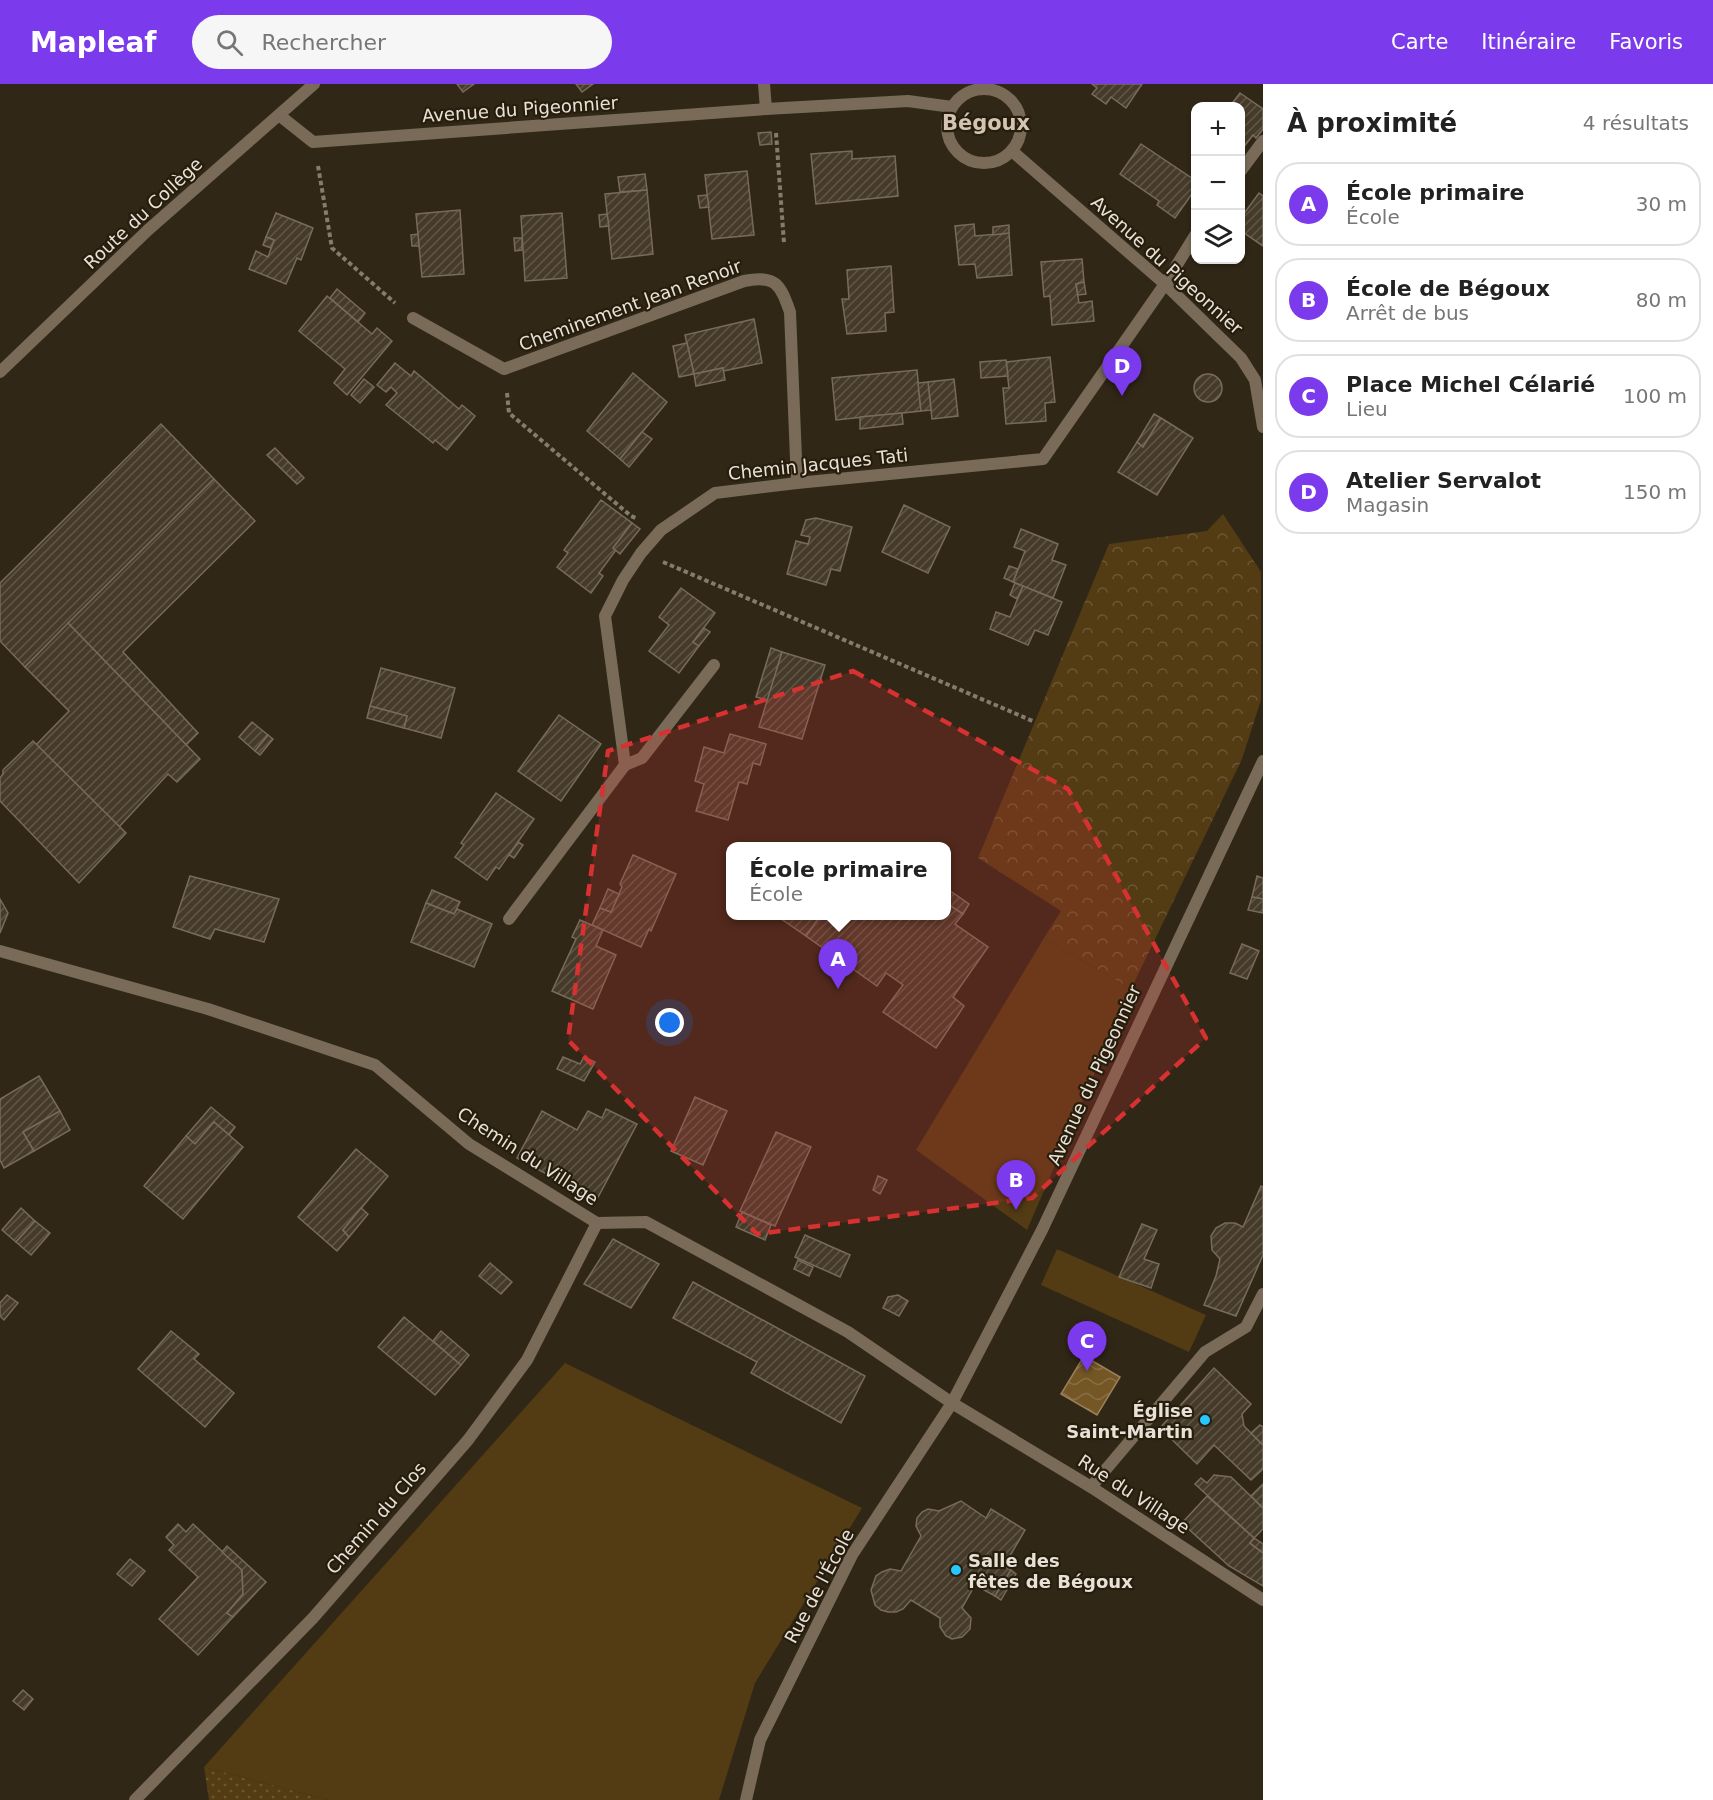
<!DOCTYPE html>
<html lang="fr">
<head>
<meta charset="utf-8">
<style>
	body { margin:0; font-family:"DejaVu Sans",sans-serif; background:#f6f6f6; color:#222 }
	.controls { position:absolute; right:18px; top:18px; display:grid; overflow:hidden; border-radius:12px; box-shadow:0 2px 4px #0004 }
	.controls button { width:54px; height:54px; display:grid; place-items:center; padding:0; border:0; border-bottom:2px solid #e0e0e0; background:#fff; color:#222; font:30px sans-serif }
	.you { position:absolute; left:670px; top:939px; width:21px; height:21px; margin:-15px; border:4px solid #fff; border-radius:50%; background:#1a73e8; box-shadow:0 0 0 9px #1a73e833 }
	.badge { display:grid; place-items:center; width:39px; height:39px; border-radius:50%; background:#7c3aed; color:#fff; font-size:20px; font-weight:700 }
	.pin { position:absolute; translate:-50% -50px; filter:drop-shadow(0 2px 3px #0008) }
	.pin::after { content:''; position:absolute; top:32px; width:21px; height:18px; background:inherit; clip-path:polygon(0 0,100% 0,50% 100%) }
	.popup { position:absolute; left:726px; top:758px; width:225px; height:78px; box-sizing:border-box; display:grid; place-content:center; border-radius:12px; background:#fff; filter:drop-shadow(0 2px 4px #0005); font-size:20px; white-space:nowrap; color:#767676 }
	.popup b { font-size:22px; color:#222 }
	.popup::after { content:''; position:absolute; left:50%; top:100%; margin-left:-12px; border:12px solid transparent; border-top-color:#fff }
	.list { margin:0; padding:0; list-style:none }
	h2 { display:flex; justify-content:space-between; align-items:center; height:78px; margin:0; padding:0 24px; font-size:26px }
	h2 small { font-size:20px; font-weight:400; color:#767676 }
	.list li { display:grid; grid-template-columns:39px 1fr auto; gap:18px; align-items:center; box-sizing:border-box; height:84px; margin:0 12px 12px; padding:0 12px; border:2px solid #e0e0e0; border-radius:24px }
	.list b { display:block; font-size:22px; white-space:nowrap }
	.list p { margin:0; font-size:20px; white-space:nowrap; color:#767676 }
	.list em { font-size:20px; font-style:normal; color:#767676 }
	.icon { flex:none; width:33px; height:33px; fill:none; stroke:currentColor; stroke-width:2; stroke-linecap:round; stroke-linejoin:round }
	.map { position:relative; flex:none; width:1263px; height:1716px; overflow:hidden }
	header { display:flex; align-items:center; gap:36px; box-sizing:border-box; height:84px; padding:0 30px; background:#7c3aed; color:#fff }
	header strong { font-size:28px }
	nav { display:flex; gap:33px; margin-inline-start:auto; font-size:21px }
	.search { width:420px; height:54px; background:#f6f6f6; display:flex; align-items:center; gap:15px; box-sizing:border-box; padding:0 21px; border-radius:33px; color:#767676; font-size:22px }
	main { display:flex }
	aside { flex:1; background:#fff }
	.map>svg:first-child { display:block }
	.grass { fill:#533b14 }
	.park { fill:url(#park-crowns) }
	.garden { fill:url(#garden-dots) }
	.water { fill:url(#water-waves); stroke:#98805b; stroke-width:1.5 }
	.building { fill:url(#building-hatch); stroke:#786b59; stroke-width:1.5 }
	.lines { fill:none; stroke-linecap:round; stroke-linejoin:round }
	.path { stroke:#847c6e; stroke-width:4; stroke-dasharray:4.5 3; stroke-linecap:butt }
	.service { stroke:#796b57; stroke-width:12 }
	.minor { stroke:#796b57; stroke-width:12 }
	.marked { fill:#d73131; fill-opacity:0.2; stroke:#d73131; stroke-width:4.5; stroke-dasharray:12 8; stroke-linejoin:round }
	.poi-dot { fill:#26c8fe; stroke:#271d0d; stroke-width:2 }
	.labels { text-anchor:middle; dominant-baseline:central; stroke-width:4.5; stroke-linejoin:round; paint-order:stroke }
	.street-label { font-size:18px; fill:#e8e1d7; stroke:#271d0d }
	.poi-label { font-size:18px; font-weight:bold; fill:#e8e1d7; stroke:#271d0d; text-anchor:end }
	.quarter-label { font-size:21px; font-weight:bold; fill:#d3c5b1; stroke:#271d0d }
</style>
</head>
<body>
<header>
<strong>Mapleaf</strong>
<div class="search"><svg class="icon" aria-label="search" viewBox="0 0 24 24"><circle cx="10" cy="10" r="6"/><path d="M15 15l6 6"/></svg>Rechercher</div>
<nav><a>Carte</a><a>Itinéraire</a><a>Favoris</a></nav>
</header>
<main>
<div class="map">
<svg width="1263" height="1716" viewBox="0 0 1263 1716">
	<defs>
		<pattern id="park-crowns" width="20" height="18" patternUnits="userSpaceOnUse" patternTransform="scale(1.5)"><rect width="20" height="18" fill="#533b14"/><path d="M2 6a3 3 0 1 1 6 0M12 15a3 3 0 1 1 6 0" fill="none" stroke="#6c5735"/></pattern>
		<pattern id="garden-dots" width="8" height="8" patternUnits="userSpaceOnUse" patternTransform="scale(1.5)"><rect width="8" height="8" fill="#533b14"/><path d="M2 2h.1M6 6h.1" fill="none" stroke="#6c5735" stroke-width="1.8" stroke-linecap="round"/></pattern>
		<pattern id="water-waves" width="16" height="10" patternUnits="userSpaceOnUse" patternTransform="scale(1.5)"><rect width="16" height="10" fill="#755726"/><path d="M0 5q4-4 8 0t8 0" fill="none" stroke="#896f45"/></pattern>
		<pattern id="building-hatch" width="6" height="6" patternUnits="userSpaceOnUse" patternTransform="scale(1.5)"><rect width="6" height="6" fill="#463b2a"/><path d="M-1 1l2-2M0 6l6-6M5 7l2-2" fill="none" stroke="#615748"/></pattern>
	</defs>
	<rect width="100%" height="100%" fill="#312717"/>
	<g class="grass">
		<path d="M 1044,854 L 1131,905 L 1027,1146 L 916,1066 Z"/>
		<path d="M 1057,1165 L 1206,1231 L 1189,1268 L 1041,1201 Z"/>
		<path d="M 565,1279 L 862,1424 L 755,1599 L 719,1716 L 328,1716 L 204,1683 Z"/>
	</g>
	<path class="park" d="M 1223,430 L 1261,488 L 1261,616 L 1242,675 L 1131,905 L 1044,854 L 1061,827 L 978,774 L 1109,460 L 1207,447 Z"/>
	<path class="garden" d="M 204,1683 L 328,1716 L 209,1716 Z"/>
	<path class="water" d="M 1084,1272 L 1120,1293 L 1097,1331 L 1061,1310 Z"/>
	<g class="building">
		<path d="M 457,0 L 474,0 L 463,8 Z"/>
		<path d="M 576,0 L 593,0 L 582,8 Z"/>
		<path d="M 1092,0 L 1142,0 L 1126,24 L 1111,13 L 1106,20 L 1092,10 L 1097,4 Z"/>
		<path d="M 1240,9 L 1263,25 L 1263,45 L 1256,54 L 1253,51 L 1240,68 L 1240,22 L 1230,22 Z"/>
		<path d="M 771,48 L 772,60 L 760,61 L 758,49 Z"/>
		<path d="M 1141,60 L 1196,97 L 1196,104 L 1175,134 L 1157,121 L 1159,117 L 1120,90 Z"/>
		<path d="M 852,67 L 852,75 L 895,72 L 898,112 L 816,120 L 811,70 Z"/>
		<path d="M 747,87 L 754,151 L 712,155 L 705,91 Z"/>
		<path d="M 645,90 L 647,106 L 620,108 L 618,93 Z"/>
		<path d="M 647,106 L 653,170 L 612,175 L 605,110 Z"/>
		<path d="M 1259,109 L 1263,112 L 1263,162 L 1240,146 L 1240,135 Z"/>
		<path d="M 707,111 L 709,123 L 700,124 L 698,112 Z"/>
		<path d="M 460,126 L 464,190 L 422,193 L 416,130 Z"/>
		<path d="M 276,129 L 313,144 L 301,176 L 297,174 L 286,200 L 249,185 L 256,167 L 268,173 L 274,156 L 266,153 Z"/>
		<path d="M 562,129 L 567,194 L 525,197 L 521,132 Z"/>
		<path d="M 607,130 L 609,142 L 600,143 L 599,131 Z"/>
		<path d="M 974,140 L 975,152 L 1009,149 L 1012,191 L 977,194 L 975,180 L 959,181 L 955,142 Z"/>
		<path d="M 1009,141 L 1009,149 L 993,151 L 993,143 Z"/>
		<path d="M 418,150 L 419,162 L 412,162 L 411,151 Z"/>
		<path d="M 266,153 L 274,156 L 271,164 L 263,161 Z"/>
		<path d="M 514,154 L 522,154 L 522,166 L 515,167 Z"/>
		<path d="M 1082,175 L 1084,198 L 1076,200 L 1079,219 L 1092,217 L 1094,237 L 1052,241 L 1050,212 L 1044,213 L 1041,178 Z"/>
		<path d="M 891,182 L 894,228 L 885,229 L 886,247 L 847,250 L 842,215 L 849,215 L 847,186 Z"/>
		<path d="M 1084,198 L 1086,210 L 1078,211 L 1076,200 Z"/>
		<path d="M 337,205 L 365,229 L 358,238 L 330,214 Z"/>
		<path d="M 327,212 L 372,250 L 377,244 L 392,257 L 347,311 L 334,299 L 345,285 L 299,247 Z"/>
		<path d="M 754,235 L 762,279 L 723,287 L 723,284 L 694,290 L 685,251 Z"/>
		<path d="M 687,259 L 694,290 L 679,293 L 673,262 Z"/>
		<path d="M 1050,273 L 1055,318 L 1045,319 L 1046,337 L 1006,340 L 1003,304 L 1009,304 L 1006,278 Z"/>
		<path d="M 1006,276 L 1008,292 L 981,294 L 980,278 Z"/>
		<path d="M 395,279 L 411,292 L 414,287 L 459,325 L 462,321 L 475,332 L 447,366 L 435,356 L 433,359 L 386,321 L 397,309 L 391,303 L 386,308 L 377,301 Z"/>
		<path d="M 723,284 L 725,296 L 696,302 L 694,290 Z"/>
		<path d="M 917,286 L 921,327 L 836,336 L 832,294 Z"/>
		<path d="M 633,289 L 667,318 L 620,375 L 587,347 Z"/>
		<circle cx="1208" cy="304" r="14"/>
		<path d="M 364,295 L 374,303 L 360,319 L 351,311 Z"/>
		<path d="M 954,295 L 958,332 L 932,335 L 928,298 Z"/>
		<path d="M 928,298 L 931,326 L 921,327 L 918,299 Z"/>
		<path d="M 902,329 L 903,340 L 860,345 L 860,333 Z"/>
		<path d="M 1154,330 L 1161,334 L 1143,363 L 1137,358 Z"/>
		<path d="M 1161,334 L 1193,354 L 1157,411 L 1118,388 L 1137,358 L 1143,363 Z"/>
		<path d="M 161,340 L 214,395 L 25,583 L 0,557 L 0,499 Z"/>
		<path d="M 642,348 L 652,355 L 629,383 L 620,375 Z"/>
		<path d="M 275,364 L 304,394 L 297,400 L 267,371 Z"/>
		<path d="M 214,395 L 255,437 L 123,568 L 198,649 L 186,661 L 68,539 Z"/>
		<path d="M 601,416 L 632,439 L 613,464 L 616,466 L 599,489 L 603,492 L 591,509 L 557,483 L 568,469 L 564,466 Z"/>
		<path d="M 904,421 L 950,443 L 928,489 L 882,468 Z"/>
		<path d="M 816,434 L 852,443 L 840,487 L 831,485 L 826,501 L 787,490 L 796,457 L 808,460 L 810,453 L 801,451 L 806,436 Z"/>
		<path d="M 632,439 L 640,445 L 620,470 L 613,464 Z"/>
		<path d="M 1021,445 L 1058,460 L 1052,476 L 1066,481 L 1053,514 L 1013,498 L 1025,467 L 1014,463 Z"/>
		<path d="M 1009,482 L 1018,485 L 1013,498 L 1004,494 Z"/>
		<path d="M 1015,499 L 1023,502 L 1017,515 L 1010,511 Z"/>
		<path d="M 1023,502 L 1062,518 L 1048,551 L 1035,546 L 1028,561 L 990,545 L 996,528 L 1010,533 Z"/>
		<path d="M 681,504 L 715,529 L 693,558 L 699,562 L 679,589 L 649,567 L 669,541 L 659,533 Z"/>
		<path d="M 68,539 L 200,675 L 177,698 L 168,690 L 119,743 L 36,661 L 69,627 L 25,583 Z"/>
		<path d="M 704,544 L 710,548 L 699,562 L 693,558 Z"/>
		<path d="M 771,564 L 782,568 L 768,616 L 756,613 Z"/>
		<path d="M 782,568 L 825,581 L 802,655 L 759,643 Z"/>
		<path d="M 381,584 L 455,604 L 441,654 L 404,644 L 407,632 L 370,622 Z"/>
		<path d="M 370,622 L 407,632 L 404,644 L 367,634 Z"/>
		<path d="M 559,631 L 601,660 L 561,717 L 518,687 Z"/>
		<path d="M 252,638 L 268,651 L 255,667 L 239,653 Z"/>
		<path d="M 730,650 L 766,660 L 760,681 L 753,679 L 747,700 L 739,698 L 728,736 L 696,727 L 704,700 L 695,697 L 704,663 L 724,669 Z"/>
		<path d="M 268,651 L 273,655 L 260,671 L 255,667 Z"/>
		<path d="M 33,657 L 126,749 L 79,799 L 0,717 L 0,694 L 3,690 L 3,686 Z"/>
		<path d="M 496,709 L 534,735 L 499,785 L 496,783 L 487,796 L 455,773 L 464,761 L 461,759 Z"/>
		<path d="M 518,758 L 523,761 L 514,774 L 509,771 Z"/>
		<path d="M 633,771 L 676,790 L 651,847 L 649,845 L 641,863 L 592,841 L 600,824 L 611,828 L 622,803 L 620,800 Z"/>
		<path d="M 190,792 L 279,815 L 264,858 L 215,845 L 210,855 L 173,843 Z"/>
		<path d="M 1257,792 L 1263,794 L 1263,815 L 1252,813 Z"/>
		<path d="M 946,804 L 969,820 L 963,830 L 946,819 Z"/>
		<path d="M 608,805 L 619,810 L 611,828 L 600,824 Z"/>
		<path d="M 432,806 L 460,818 L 454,830 L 426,819 Z"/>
		<path d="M 1252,813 L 1263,815 L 1263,829 L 1248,826 Z"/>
		<path d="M 0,815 L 8,829 L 0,849 Z"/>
		<path d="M 426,819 L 454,830 L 457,825 L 492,840 L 474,883 L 411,858 Z"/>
		<path d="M 946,819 L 963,830 L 955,840 L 988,863 L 953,913 L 964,922 L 936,964 L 883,928 L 903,901 L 886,889 L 877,902 L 806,852 L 820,832 L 946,832 Z"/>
		<path d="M 777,832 L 820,832 L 806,852 Z"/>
		<path d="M 580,836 L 603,846 L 596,862 L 616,871 L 593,925 L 552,907 L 576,855 L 572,853 Z"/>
		<path d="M 1242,860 L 1259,867 L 1247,895 L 1230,889 Z"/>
		<path d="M 563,973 L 580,980 L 584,973 L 595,978 L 584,997 L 557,985 Z"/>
		<path d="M 39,992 L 60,1027 L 23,1048 L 34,1067 L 4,1084 L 0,1076 L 0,1015 Z"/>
		<path d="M 695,1013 L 727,1027 L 703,1081 L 671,1067 Z"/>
		<path d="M 211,1023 L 235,1043 L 229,1051 L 214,1038 L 195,1060 L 186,1052 Z"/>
		<path d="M 606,1025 L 637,1040 L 596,1117 L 517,1074 L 542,1027 L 577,1046 L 588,1027 L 602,1034 Z"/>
		<path d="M 60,1027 L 70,1046 L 34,1067 L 23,1048 Z"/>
		<path d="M 214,1038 L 243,1063 L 183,1135 L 144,1102 L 186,1052 L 195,1060 Z"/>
		<path d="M 776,1048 L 811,1063 L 775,1142 L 740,1127 Z"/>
		<path d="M 356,1065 L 388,1092 L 343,1146 L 349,1153 L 337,1167 L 298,1133 Z"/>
		<path d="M 878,1092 L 887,1096 L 880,1110 L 873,1106 Z"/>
		<path d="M 1261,1102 L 1263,1103 L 1263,1171 L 1236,1232 L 1204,1221 L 1216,1192 L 1220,1175 L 1212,1166 L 1211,1152 L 1216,1144 L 1225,1139 L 1235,1139 L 1243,1143 Z"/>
		<path d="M 21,1124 L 35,1137 L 16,1158 L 2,1146 Z"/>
		<path d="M 361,1124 L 368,1130 L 349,1153 L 343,1146 Z"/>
		<path d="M 742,1128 L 771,1141 L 765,1156 L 736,1143 Z"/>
		<path d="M 35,1137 L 50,1149 L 31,1171 L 16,1158 Z"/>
		<path d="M 1142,1140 L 1157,1146 L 1144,1175 L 1159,1180 L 1151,1204 L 1119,1193 Z"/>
		<path d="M 805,1151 L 850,1171 L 840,1193 L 795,1173 Z"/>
		<path d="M 613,1155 L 659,1180 L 631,1224 L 584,1200 Z"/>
		<path d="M 798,1176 L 813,1183 L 809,1192 L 794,1185 Z"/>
		<path d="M 490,1179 L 512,1198 L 501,1210 L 479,1192 Z"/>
		<path d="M 693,1198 L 865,1292 L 841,1339 L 751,1289 L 757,1278 L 673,1234 Z"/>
		<path d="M 7,1211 L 18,1219 L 4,1236 L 0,1232 L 0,1219 Z"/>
		<path d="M 898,1211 L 908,1217 L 899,1232 L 883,1224 L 888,1213 Z"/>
		<path d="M 404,1233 L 461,1281 L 435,1311 L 378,1263 Z"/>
		<path d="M 171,1247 L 199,1270 L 194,1275 L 234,1309 L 205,1343 L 138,1285 Z"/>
		<path d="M 441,1247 L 469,1271 L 461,1281 L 433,1257 Z"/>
		<path d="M 1214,1284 L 1251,1320 L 1242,1330 L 1244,1342 L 1263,1361 L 1263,1385 L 1251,1396 L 1214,1361 L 1197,1380 L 1160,1344 Z"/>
		<path d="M 1260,1341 L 1263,1343 L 1263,1361 L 1251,1349 Z"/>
		<path d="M 1214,1391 L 1231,1393 L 1263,1424 L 1263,1445 L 1254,1454 L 1195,1400 L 1201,1394 L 1207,1399 Z"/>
		<path d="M 1263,1400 L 1263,1424 L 1251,1412 Z"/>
		<path d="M 1207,1412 L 1254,1454 L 1250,1459 L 1263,1469 L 1263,1502 L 1229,1482 L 1182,1439 Z"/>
		<path d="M 961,1417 L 986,1434 L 991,1425 L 1025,1446 L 1004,1482 L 1011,1486 L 995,1512 L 975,1501 L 962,1524 L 971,1534 L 970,1545 L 962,1553 L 952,1555 L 946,1552 L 940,1543 L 940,1534 L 911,1516 L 903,1525 L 896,1528 L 888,1528 L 881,1526 L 875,1521 L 871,1506 L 876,1492 L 882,1488 L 890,1485 L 901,1487 L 921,1452 L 916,1442 L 917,1434 L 922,1428 L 928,1425 L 939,1427 Z"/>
		<path d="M 178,1440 L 186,1448 L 193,1440 L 242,1486 L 243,1510 L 227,1529 L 233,1533 L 198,1571 L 159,1535 L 198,1493 L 169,1466 L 174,1461 L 166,1453 Z"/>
		<path d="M 1254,1454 L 1263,1460 L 1263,1469 L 1250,1459 Z"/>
		<path d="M 227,1462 L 266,1498 L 233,1533 L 227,1529 L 243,1510 L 242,1486 L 222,1468 Z"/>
		<path d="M 130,1475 L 145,1487 L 132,1502 L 117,1490 Z"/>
		<path d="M 1011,1486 L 1016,1490 L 1001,1516 L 995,1512 Z"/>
		<path d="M 23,1606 L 33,1615 L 24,1626 L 13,1617 Z"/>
	</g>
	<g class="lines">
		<g class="path">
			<path d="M 776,49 L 784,159"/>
			<path d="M 318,82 L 332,164 L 395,219"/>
			<path d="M 507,309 L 509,329 L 631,432 L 638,435"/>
			<path d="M 663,478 L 1035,638"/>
		</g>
		<path class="service" d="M 625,681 L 642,674 L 714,581"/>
		<g class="minor">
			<path d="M 764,0 L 766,25"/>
			<circle cx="984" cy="42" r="37"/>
			<path d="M 279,31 L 313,58 L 766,25 L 908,17 L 952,23"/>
			<path d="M 1012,67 L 1165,200 L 1241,274 L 1255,296 L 1263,343"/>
			<path d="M 1240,88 L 1263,57"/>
			<path d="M 413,234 L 504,285 L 744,197 C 776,191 780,200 790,228 L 797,399"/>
			<path d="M 0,288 L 148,146 L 314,0"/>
			<path d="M 509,835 L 625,681 L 605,532 L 623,496 L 641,469 L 661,446 L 715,409 L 797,399 L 1043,375 L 1165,200 L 1196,150"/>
			<path d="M 0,867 L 208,925 L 375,981 L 469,1060 L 597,1139 L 646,1138 L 848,1248 L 952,1319 L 1091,1403 L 1263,1516"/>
			<path d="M 1091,1403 L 1205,1268 L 1246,1243 L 1263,1210"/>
			<path d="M 135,1716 L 313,1534 L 468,1356 L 527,1276 L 597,1139"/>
			<path d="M 746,1716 L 760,1656 L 852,1471 L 952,1319 L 1042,1146 L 1263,677"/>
		</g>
	</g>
	<path class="marked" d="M 853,587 L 1068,705 L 1206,954 L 1032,1114 L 757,1150 L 568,956 L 608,667 Z"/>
	<g class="poi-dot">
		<circle cx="1205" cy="1336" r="6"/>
		<circle cx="956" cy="1486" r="6"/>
	</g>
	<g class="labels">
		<g class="street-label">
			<text transform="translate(520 25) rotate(-4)">Avenue du Pigeonnier</text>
			<text transform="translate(143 129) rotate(-43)">Route du Collège</text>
			<text transform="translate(1167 181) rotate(42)">Avenue du Pigeonnier</text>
			<text transform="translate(630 221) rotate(-20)">Cheminement Jean Renoir</text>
			<text transform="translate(818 380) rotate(-6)">Chemin Jacques Tati</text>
			<text transform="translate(1094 991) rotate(-65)">Avenue du Pigeonnier</text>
			<text transform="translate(528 1072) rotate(33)">Chemin du Village</text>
			<text transform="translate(1134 1410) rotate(33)">Rue du Village</text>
			<text transform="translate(376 1434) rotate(-49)">Chemin du Clos</text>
			<text transform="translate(819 1502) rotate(-62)">Rue de l'École</text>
		</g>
		<g class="poi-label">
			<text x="1193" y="1326">Église<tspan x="1193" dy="21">Saint-Martin</tspan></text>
			<text x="968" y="1476" text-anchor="start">Salle des<tspan x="968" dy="21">fêtes de Bégoux</tspan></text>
		</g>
		<g class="quarter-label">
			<text x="986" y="39">Bégoux</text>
		</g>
	</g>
</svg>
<div class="controls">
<button>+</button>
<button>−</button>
<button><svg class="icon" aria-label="layers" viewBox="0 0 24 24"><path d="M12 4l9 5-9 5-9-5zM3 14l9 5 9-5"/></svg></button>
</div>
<div class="you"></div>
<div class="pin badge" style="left:838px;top:905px">A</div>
<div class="popup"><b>École primaire</b>École</div>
<div class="pin badge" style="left:1016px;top:1126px">B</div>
<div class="pin badge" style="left:1087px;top:1287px">C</div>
<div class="pin badge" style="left:1122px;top:312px">D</div>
</div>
<aside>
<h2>À proximité<small>4 résultats</small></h2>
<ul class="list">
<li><span class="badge">A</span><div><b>École primaire</b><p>École</p></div><em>30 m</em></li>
<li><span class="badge">B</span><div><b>École de Bégoux</b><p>Arrêt de bus</p></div><em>80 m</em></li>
<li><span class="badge">C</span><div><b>Place Michel Célarié</b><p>Lieu</p></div><em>100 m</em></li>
<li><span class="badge">D</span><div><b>Atelier Servalot</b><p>Magasin</p></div><em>150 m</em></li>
</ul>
</aside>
</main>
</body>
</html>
